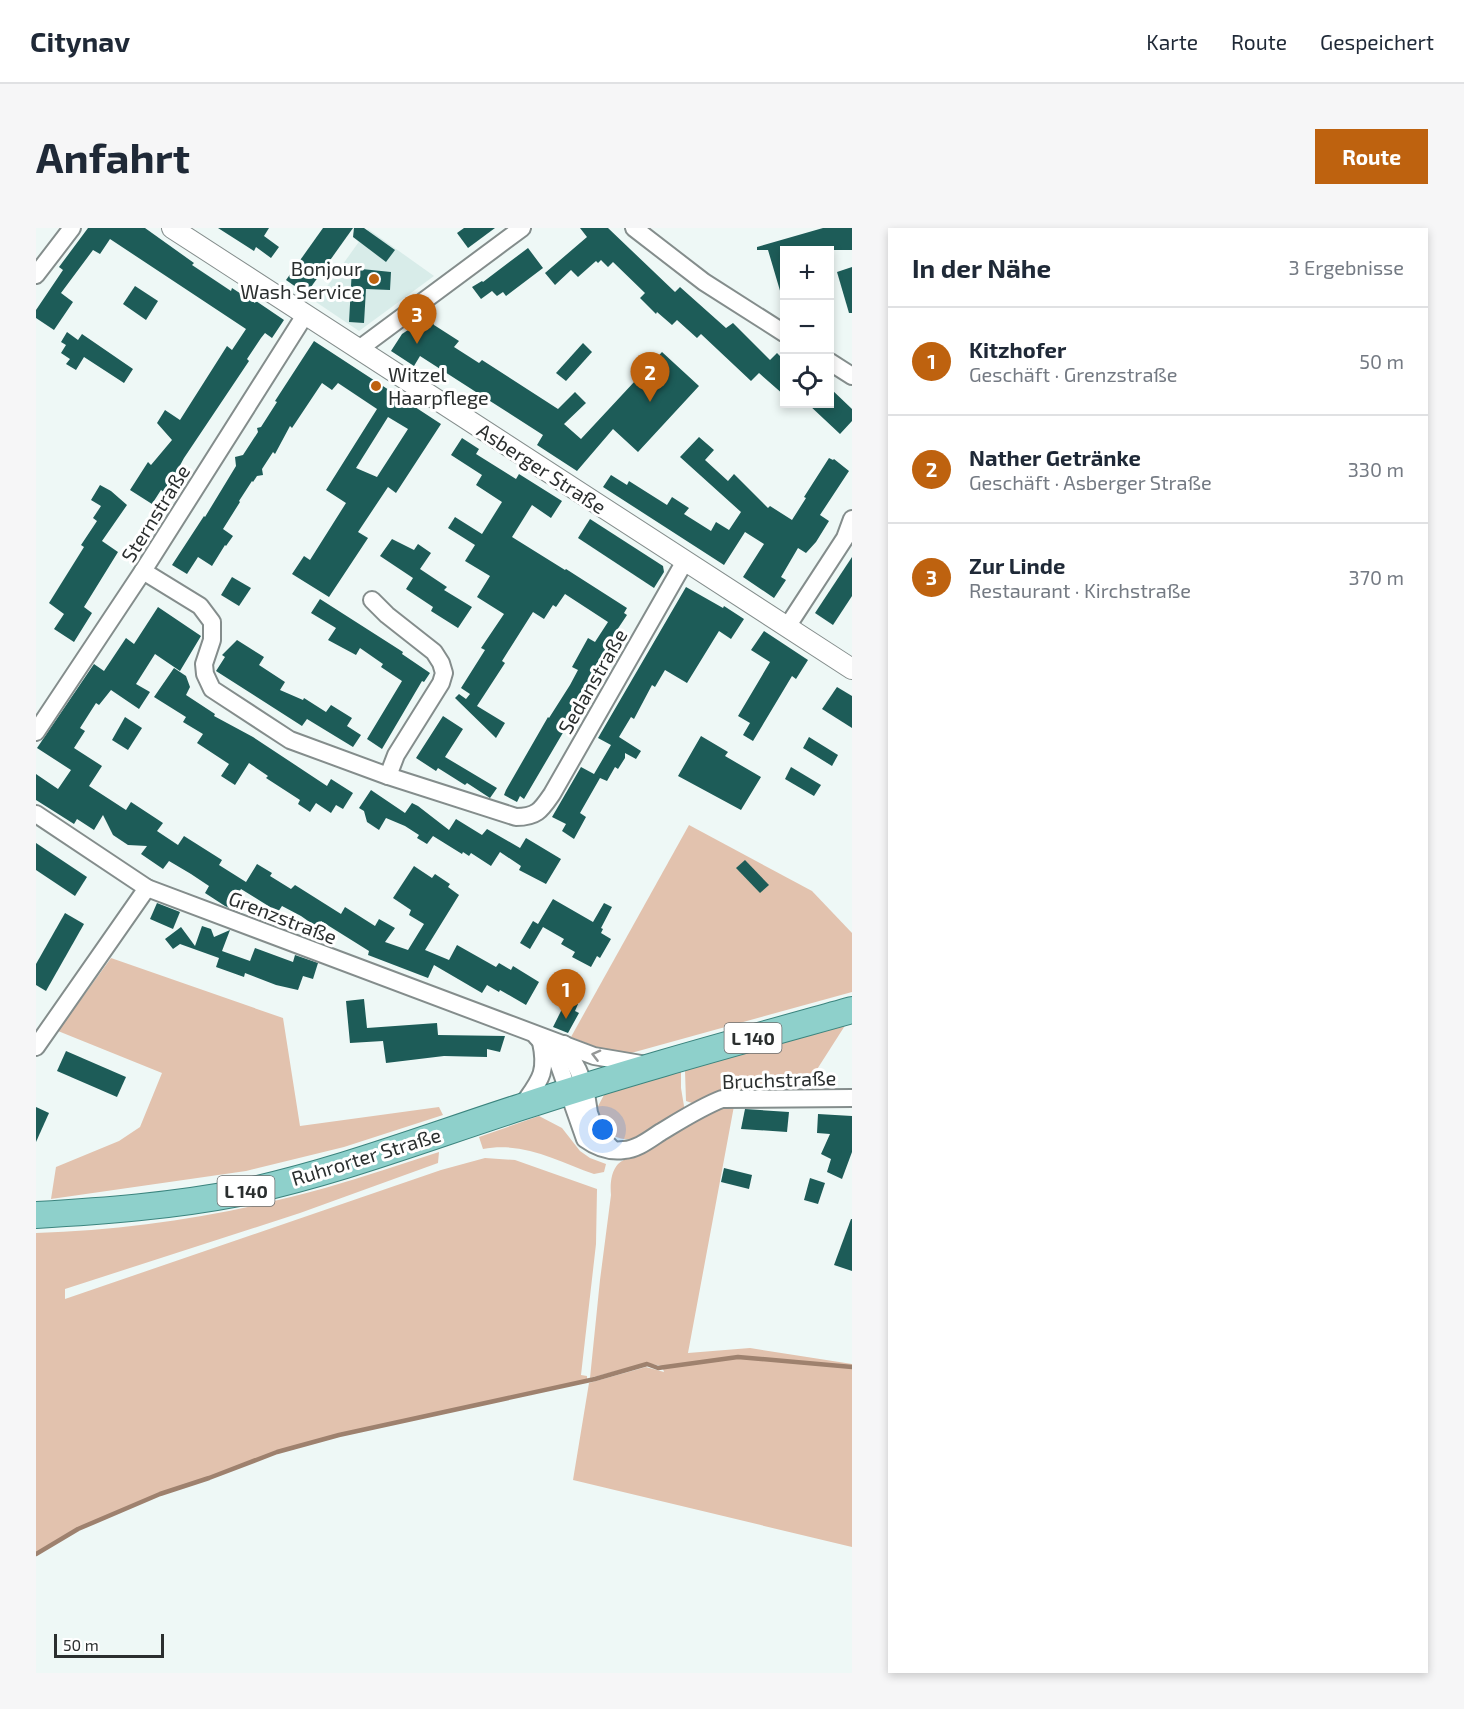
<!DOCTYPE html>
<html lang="de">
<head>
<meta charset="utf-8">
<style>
	body { margin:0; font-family:"Exo 2",sans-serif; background:#f6f6f7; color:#1f2937 }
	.controls { position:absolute; right:18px; top:18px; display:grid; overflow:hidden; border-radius:0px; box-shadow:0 3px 9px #0003 }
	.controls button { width:54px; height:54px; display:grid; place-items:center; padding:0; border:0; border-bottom:2px solid #e0e1e3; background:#fff; color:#1f2937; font:30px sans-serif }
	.scale { position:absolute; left:18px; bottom:15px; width:110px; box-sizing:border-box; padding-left:6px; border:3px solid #2b2f2f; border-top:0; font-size:16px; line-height:21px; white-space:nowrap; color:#2b2f2f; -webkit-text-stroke:4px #fff; paint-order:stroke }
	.you { position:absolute; left:567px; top:902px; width:21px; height:21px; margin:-15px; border:4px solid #fff; border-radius:50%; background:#1a73e8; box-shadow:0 0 0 9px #1a73e833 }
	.badge { display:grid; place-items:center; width:39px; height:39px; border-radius:50%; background:#be620f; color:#fff; font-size:20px; font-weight:700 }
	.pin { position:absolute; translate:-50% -50px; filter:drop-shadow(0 2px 3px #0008) }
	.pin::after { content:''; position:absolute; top:32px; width:21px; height:18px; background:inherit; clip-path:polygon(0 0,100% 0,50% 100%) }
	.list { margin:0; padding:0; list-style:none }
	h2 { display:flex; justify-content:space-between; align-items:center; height:78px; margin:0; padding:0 24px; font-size:26px }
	h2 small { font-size:20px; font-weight:400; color:#747a83 }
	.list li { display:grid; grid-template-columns:39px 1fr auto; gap:18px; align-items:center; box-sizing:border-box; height:108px; padding:0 24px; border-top:2px solid #e0e1e3 }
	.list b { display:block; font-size:22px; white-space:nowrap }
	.list p { margin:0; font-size:20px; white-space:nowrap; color:#747a83 }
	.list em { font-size:20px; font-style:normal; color:#747a83 }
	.icon { flex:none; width:33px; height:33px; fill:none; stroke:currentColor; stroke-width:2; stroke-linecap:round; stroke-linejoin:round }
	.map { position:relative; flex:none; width:816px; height:1445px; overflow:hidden; border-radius:0px }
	header { display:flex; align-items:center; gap:36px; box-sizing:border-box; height:84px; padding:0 30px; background:#fff; border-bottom:2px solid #e0e1e3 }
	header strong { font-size:28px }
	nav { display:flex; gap:33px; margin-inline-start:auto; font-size:21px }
	.intro { display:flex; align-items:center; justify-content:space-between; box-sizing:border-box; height:144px; padding:0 36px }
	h1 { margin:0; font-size:42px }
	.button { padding:15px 27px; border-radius:0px; background:#be620f; color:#fff; font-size:21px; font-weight:700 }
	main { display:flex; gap:36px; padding:0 36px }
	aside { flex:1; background:#fff; border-radius:0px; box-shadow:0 3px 9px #0003 }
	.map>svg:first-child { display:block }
	.built { fill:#d8ece9 }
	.green { fill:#e2c2ae }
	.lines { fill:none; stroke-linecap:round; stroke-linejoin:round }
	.stream { stroke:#9e816e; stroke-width:4.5 }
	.building { fill:#1d5c58; fill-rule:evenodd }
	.minor-casing { stroke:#848d8c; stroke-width:20 }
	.tertiary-casing { stroke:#848d8c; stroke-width:22 }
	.primary-casing { stroke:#3b847e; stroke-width:28 }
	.minor { stroke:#fff; stroke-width:16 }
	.tertiary { stroke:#fff; stroke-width:20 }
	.primary { stroke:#8ed0cb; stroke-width:26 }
	.oneway { stroke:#959797 }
	.poi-dot { fill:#be620f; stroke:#fff; stroke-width:2 }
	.labels { text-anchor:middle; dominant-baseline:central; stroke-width:6; stroke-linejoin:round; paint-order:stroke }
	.shield { fill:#fff; stroke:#6b6d6d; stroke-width:1.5 }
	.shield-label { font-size:18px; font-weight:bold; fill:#2b2f2f }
	.poi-label { font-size:20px; fill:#2b2f2f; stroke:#fff; text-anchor:end }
	.street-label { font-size:20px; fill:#2b2f2f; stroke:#fff }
</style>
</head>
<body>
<header>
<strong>Citynav</strong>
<nav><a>Karte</a><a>Route</a><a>Gespeichert</a></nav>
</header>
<div class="intro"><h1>Anfahrt</h1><a class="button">Route</a></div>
<main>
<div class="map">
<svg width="816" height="1445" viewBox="0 0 816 1445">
	<rect width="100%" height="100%" fill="#eef8f6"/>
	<path class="built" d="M 332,1 L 398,48 L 323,103 L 280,74 Z"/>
	<g class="green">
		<path d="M 653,597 L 776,663 L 816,705 L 816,764 L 588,827 L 563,820 L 535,809 Z"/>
		<path d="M 75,730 L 247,790 L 264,898 L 403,879 L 407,887 L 308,919 L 210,943 L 15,971 L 20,939 L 83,913 L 104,899 L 126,845 L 22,803 Z"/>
		<path d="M 810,796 L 771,857 L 684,863 L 656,875 L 650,873 L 649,843 L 655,839 Z"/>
		<path d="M 645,841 L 645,860 L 649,884 C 614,903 580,935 560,882 L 569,865 Z"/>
		<path d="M 698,878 L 652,1125 L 714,1120 L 816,1136 L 816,1319 L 537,1252 L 553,1155 L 610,1139 L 628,1144 L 626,1138 L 610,1135 L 554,1150 L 564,1052 L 575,967 C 574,956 575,944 582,936 C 589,929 600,929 608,924 C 633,910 669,881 698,878 Z"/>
		<path d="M 503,888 L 526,900 L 544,923 L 554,930 L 570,936 L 568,944 L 558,946 C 522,933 486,913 447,921 L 443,909 Z"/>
		<path d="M 403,924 L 402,935 L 264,985 L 29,1061 L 29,1071 L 405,942 L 449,930 L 479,932 L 561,961 L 560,1016 L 545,1147 L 551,1148 L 551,1152 L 303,1207 L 241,1224 L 124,1266 L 42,1301 L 0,1326 L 0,1005 C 97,1002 196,986 289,960 C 327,949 365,936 403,924 Z"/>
	</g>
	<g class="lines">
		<path class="stream" d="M 0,1326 L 42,1301 L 124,1266 L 173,1250 L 241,1224 L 303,1207 L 559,1151 L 611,1136 L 622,1140 L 702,1129 L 816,1139"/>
	</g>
	<g class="building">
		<path d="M 52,0 L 109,0 L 158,35 L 156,37 L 195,63 L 196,60 L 219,75 L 220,73 L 248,92 L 236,110 L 229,105 L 225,110 L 211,131 L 213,133 L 148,230 L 129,265 L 125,262 L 116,276 L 94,262 L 112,234 L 115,237 L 136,212 L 121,195 L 129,182 L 144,192 L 191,118 L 196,122 L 210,101 L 74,11 L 64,26 L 57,22 L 25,65 L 37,74 L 18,102 L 0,90 L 0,82 L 27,42 L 23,39 Z"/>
		<path d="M 182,0 L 233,0 L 228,8 L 243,19 L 235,30 L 220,19 L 218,23 Z"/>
		<path d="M 287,0 L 317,0 L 270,66 L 250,52 Z"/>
		<path d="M 318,0 L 328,0 L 359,22 L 350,34 L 317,9 Z"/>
		<path d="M 428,0 L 459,0 L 432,20 L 421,5 Z"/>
		<path d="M 544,0 L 572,0 L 639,64 L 644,59 L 690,100 L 697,95 L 734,132 L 741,125 L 748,132 L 748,167 L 723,145 L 715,153 L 665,106 L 661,110 L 641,92 L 636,97 L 621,84 L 620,86 L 604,70 L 609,65 L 577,34 L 572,39 L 565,32 L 562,35 L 560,33 L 542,49 L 535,42 L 519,57 L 509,45 L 551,9 Z"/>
		<path d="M 787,0 L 816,0 L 816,22 L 748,22 L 748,66 L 745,66 L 732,22 L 721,22 L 721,19 Z"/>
		<path d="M 492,20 L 507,40 L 470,68 L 467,64 L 461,68 L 456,63 L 445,71 L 436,59 L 446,53 L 447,54 Z"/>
		<path d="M 816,39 L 816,85 L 813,85 L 801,44 Z"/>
		<path d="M 316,40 L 355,44 L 354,62 L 330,61 L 328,95 L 313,94 Z"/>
		<path d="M 99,58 L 122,73 L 110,92 L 87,76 Z"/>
		<path d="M 393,88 L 398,97 L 423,113 L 418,119 L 443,135 L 446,132 L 522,181 L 539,164 L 550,175 L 528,196 L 545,211 L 626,124 L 663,158 L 602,224 L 577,201 L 541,243 L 501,217 L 507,207 L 454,173 L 384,128 L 378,138 L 355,123 L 366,106 Z"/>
		<path d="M 31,104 L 42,112 L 46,106 L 97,141 L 88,155 L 48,129 L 40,142 L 30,136 L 34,131 L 25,125 L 30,117 L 25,114 Z"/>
		<path d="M 278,113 L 405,196 L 360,265 L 352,259 L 322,304 L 332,310 L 293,369 L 256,346 L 268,328 L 274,332 L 310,275 L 290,262 L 341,181 L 302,155 L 296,162 L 286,155 L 256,200 L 254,198 L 239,226 L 237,224 L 226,241 L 227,247 L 221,248 L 217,254 L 216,253 L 203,273 L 204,274 L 187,301 L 197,308 L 190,318 L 189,317 L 176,338 L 162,329 L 151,346 L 136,337 L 168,288 L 169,289 L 200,238 L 199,229 L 207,227 L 222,204 L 221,200 L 225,199 L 241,174 L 239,173 ZM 352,189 L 372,201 L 341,249 L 320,240 Z"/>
		<path d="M 547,115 L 556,124 L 530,153 L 520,145 Z"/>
		<path d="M 794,160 L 816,181 L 816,193 L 804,206 L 772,176 L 794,176 Z"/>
		<path d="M 663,209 L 678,222 L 669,232 L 692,253 L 698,246 L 732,280 L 734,278 L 756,292 L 770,270 L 768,269 L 793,230 L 797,232 L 798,231 L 813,243 L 784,287 L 793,293 L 780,314 L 770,325 L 762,320 L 745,349 L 750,352 L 738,370 L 707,349 L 728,316 L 709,304 L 688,337 L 567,259 L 575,247 L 591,257 L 593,253 L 631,277 L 636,269 L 653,280 L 648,286 L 675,303 L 680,294 L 693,302 L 705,284 L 644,229 Z"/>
		<path d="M 426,210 L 443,221 L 440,226 L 480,251 L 483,246 L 526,273 L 515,290 L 496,277 L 476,309 L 529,342 L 530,341 L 591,380 L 588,385 L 591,387 L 569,420 L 575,423 L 488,571 L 484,568 L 481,574 L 468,567 L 470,562 L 512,489 L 513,490 L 534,457 L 542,442 L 536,439 L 552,410 L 559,414 L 572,394 L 529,366 L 520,379 L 517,377 L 508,391 L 497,384 L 466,433 L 469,435 L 441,478 L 469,495 L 460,510 L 419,470 L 423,466 L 430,471 L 434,466 L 425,460 L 449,422 L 445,420 L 468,386 L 441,369 L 454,348 L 429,333 L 439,317 L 412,300 L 419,289 L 446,306 L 466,274 L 440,257 L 446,247 L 415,227 Z"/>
		<path d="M 64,257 L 75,263 L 91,277 L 66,313 L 82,324 L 48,379 L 56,385 L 38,414 L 18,401 L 28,386 L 13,375 L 48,319 L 45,317 L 61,293 L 57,290 L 65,278 L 55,272 Z"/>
		<path d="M 554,291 L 627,338 L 628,344 L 618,360 L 542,310 Z"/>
		<path d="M 356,311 L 378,322 L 382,316 L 395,325 L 384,341 L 411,359 L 408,362 L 436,379 L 422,400 L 395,383 L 397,379 L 370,361 L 377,350 L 344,328 Z"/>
		<path d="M 816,329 L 816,368 L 797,397 L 779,385 Z"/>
		<path d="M 196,349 L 215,360 L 203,378 L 185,367 Z"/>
		<path d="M 650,359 L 687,380 L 688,378 L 708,391 L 695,411 L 683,403 L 651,455 L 629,442 L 619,459 L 616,457 L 598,491 L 595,489 L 583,509 L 605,523 L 600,531 L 589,525 L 589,530 L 582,541 L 579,539 L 571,553 L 564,550 L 544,585 L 550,589 L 538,611 L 526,603 L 530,596 L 516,589 L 545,539 L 558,546 L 575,517 L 562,510 Z"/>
		<path d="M 284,371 L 367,424 L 365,428 L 366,426 L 394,445 L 388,454 L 386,453 L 346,521 L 331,511 L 366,453 L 345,439 L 347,436 L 324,420 L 320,427 L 292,412 L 300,400 L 275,385 Z"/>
		<path d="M 122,379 L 165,408 L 144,443 L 119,426 L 100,456 L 114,464 L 103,481 L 75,462 L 63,477 L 60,475 L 44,500 L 49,503 L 38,520 L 66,538 L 53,558 L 90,582 L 95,574 L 127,595 L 121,603 L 142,617 L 148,608 L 186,632 L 183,637 L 210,654 L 221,636 L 236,645 L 234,648 L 255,661 L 259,657 L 305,686 L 309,679 L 339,698 L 343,691 L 359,700 L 349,714 L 372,722 L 388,696 L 373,687 L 375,682 L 357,670 L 378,638 L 396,650 L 399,646 L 414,656 L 412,659 L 423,667 L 389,722 L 413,732 L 421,717 L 460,739 L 463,735 L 475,742 L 477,738 L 503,754 L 490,777 L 464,762 L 463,764 L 451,757 L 446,765 L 398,737 L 392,750 L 332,727 L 333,723 L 285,693 L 278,704 L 275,695 L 265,688 L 246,678 L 242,684 L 205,661 L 193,680 L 189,678 L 169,665 L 173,658 L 155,646 L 133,633 L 127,641 L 105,626 L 111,618 L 92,617 L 77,607 L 67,587 L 58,602 L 41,591 L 38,596 L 0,572 L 0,546 L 22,561 L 35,542 L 1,520 L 58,436 L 68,443 L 90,410 L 98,416 Z"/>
		<path d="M 728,403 L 772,432 L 760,451 L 756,448 L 717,513 L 707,507 L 714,495 L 702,488 L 734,434 L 715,422 Z"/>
		<path d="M 201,412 L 228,429 L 223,437 L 249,454 L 244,462 L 267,472 L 268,470 L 290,484 L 295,477 L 316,490 L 311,498 L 325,507 L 317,519 L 271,491 L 266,498 L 180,443 L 189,429 L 186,427 Z"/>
		<path d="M 138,440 L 150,448 L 154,459 L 150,467 L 179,486 L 178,488 L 217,509 L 291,558 L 295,551 L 317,565 L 307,581 L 300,577 L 295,585 L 280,575 L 274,584 L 262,576 L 264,572 L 230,550 L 232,548 L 213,535 L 199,557 L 185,548 L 193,536 L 161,515 L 167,506 L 147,494 L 150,489 L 118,469 Z"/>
		<path d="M 801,459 L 816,468 L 816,500 L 786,481 Z"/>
		<path d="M 407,488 L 427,501 L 409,529 L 461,560 L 454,570 L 431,555 L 429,557 L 402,540 L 400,543 L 380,530 Z"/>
		<path d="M 89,489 L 106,500 L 92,522 L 76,512 Z"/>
		<path d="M 665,508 L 692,524 L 689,528 L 725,549 L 705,582 L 642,548 Z"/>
		<path d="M 773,509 L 802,527 L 796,538 L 767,520 Z"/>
		<path d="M 755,539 L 785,557 L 778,568 L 749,551 Z"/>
		<path d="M 335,562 L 369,585 L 376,575 L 382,578 L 413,602 L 420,591 L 446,607 L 451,601 L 484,620 L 490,610 L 525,631 L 510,656 L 483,642 L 485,638 L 464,624 L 455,638 L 435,625 L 433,628 L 427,624 L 426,626 L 397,608 L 391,616 L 381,610 L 383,607 L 369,598 L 350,590 L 343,602 L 331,594 L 328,583 L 323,580 Z"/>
		<path d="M 0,615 L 51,649 L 39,668 L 0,642 Z"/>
		<path d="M 709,632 L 733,657 L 724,665 L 700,640 Z"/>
		<path d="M 517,671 L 557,694 L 568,675 L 576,679 L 565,700 L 567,701 L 565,705 L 575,711 L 564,730 L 561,728 L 555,739 L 536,729 L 539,724 L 525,716 L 528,711 L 507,699 L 494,721 L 484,715 L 497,693 L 502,696 Z"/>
		<path d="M 121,675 L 144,684 L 137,701 L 114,691 Z"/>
		<path d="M 29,685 L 48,696 L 10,763 L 0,757 L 0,736 Z"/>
		<path d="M 166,698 L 175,701 L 178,709 L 194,702 L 186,723 L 214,733 L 219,720 L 257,734 L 259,727 L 282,735 L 277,751 L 267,748 L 262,762 L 240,757 L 209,745 L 208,749 L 180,739 L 183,730 L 144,716 L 137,721 L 129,711 L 145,699 L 159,718 Z"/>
		<path d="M 328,771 L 331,800 L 401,795 L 402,807 L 469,808 L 464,824 L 451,821 L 451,829 L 408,828 L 350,835 L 347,813 L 314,815 L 310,773 Z"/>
		<path d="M 531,771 L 542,776 L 539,783 L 543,785 L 532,805 L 517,799 Z"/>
		<path d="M 30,823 L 90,849 L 81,869 L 21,843 Z"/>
		<path d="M 0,879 L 13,885 L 0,914 Z"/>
		<path d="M 709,881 L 753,884 L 751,904 L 705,901 Z"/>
		<path d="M 782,886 L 816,888 L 816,924 L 806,951 L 791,944 L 795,931 L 785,926 L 794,906 L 781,905 Z"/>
		<path d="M 688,940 L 716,947 L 713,961 L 685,954 Z"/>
		<path d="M 774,950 L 789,955 L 782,976 L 768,972 Z"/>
		<path d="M 815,991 L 816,991 L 816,1043 L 798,1037 Z"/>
	</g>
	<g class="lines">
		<g class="minor-casing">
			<g id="minor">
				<path d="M 598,0 L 668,54 L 748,105"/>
				<path d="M 0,47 L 36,0"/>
				<path d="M 323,121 L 486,0"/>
				<path d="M 794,134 L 816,148"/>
				<path d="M 107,343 L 164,378 L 176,394 L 176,412 L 168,436 L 169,446 L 176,461 L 254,512 L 352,548 L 480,589 C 501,589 505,582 516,566 L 649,333"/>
				<path d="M 336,372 L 351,387 L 398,424 L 405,435 L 408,445 L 405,455 L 360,527 L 352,548"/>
				<path d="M 751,399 L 809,310 L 816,291"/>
				<path d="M 0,504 L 107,343 L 269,87"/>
				<path d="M 0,586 L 111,660 L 558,828 L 611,837"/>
				<path d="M 500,808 L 518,827 L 523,837 L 549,911 C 560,919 574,924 588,922 C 602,921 614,911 625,904 C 645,892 665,879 686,871 L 816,870"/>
				<path d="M 528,816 L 542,842 L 549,859 L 553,885 L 560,904 L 576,921"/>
				<path d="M 0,819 L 111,660"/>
				<path d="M 486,878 C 503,853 512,846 505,814"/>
			</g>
		</g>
		<g class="tertiary-casing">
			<path id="tertiary" d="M 136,0 L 816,441"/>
		</g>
		<g class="primary-casing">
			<path id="primary" d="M 0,987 C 68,983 136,978 203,965 C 299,945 392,909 485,879 C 594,843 705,813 816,782"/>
		</g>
		<use href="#minor" class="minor"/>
		<use href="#tertiary" class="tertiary"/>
		<use href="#primary" class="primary"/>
	</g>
	<defs><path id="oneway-chevron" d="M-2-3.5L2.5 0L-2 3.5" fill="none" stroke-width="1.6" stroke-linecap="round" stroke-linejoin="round" transform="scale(1.5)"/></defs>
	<use class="oneway" href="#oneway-chevron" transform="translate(560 827) rotate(-166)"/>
	<g class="poi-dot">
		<circle cx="338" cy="51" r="6"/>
		<circle cx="340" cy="158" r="6"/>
	</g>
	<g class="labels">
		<g class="shield">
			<rect x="688.5" y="795" width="57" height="30" rx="4.5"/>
			<rect x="181.5" y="948" width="57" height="30" rx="4.5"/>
		</g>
		<g class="shield-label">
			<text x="717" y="810">L 140</text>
			<text x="210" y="963">L 140</text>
		</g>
		<g class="poi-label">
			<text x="326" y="40">Bonjour<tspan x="326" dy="23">Wash Service</tspan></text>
			<text x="352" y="146" text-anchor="start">Witzel<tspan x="352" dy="23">Haarpflege</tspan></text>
		</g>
		<g class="street-label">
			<text transform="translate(506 240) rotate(33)">Asberger Straße</text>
			<text transform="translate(119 285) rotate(-58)">Sternstraße</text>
			<text transform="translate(556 453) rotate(-60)">Sedanstraße</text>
			<text transform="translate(247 689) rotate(21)">Grenzstraße</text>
			<text transform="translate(743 851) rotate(-2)">Bruchstraße</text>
			<text transform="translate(330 928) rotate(-17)">Ruhrorter Straße</text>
		</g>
	</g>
</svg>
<div class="controls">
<button>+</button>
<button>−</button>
<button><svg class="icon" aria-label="locate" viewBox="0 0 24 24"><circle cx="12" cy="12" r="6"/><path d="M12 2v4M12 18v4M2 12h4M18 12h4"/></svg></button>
</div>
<div class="scale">50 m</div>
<div class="you"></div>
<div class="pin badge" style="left:530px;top:791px">1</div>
<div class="pin badge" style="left:614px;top:174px">2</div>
<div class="pin badge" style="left:381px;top:116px">3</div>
</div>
<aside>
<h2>In der Nähe<small>3 Ergebnisse</small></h2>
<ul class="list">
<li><span class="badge">1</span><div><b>Kitzhofer</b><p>Geschäft · Grenzstraße</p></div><em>50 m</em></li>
<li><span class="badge">2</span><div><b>Nather Getränke</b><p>Geschäft · Asberger Straße</p></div><em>330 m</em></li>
<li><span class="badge">3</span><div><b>Zur Linde</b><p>Restaurant · Kirchstraße</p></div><em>370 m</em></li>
</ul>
</aside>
</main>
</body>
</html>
